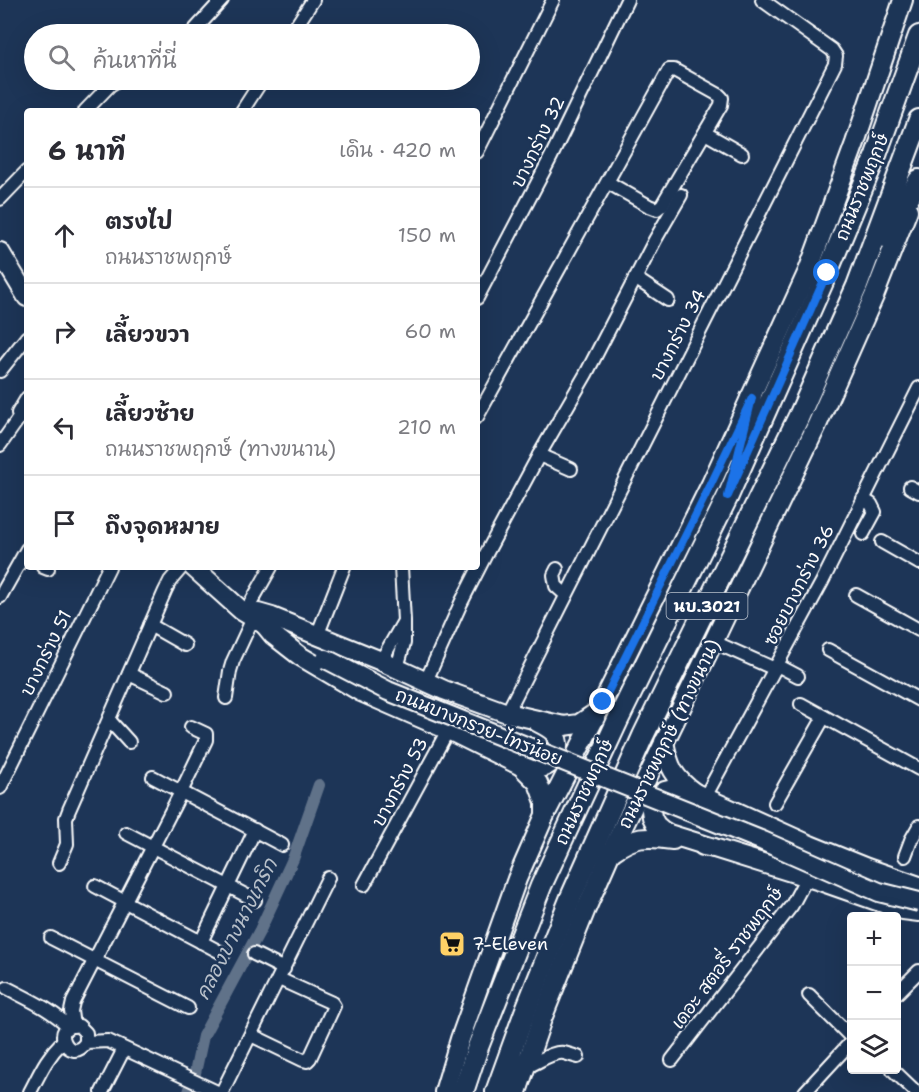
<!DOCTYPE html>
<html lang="th">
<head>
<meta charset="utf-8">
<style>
	body { margin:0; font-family:"Shantell Sans","Playpen Sans Thai",sans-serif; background:#f7f7f7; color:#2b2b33 }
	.controls { position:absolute; right:18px; bottom:18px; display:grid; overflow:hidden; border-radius:6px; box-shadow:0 6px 24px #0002 }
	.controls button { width:54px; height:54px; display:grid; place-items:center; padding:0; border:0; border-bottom:2px solid #e1e1e2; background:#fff; color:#2b2b33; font:30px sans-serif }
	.stop { position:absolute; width:18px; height:18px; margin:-14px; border:4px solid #1a73e8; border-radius:50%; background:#fff }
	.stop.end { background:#1a73e8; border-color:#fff; box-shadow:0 2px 6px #0008 }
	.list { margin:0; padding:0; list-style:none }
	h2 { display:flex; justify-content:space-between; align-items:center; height:78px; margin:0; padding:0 24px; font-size:26px }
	h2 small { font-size:20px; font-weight:400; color:#7c7c81 }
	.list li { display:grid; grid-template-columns:39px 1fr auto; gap:18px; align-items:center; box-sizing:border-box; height:96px; padding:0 24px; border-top:2px solid #e1e1e2 }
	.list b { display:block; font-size:22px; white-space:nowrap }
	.list p { margin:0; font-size:20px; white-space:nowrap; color:#7c7c81 }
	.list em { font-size:20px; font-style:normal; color:#7c7c81 }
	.icon { flex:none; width:33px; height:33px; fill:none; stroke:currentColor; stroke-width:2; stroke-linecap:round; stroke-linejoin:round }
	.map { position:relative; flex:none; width:919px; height:1092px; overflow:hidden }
	.search { position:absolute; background:#fff; box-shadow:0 6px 24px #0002; left:24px; top:24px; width:456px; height:66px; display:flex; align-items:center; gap:15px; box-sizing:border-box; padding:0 21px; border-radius:33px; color:#7c7c81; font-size:22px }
	.panel { position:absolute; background:#fff; box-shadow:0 6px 24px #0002; left:24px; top:108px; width:456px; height:462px; border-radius:6px }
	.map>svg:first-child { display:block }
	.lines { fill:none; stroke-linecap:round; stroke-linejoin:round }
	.canal { stroke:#617289; stroke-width:12 }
	.minor-casing { stroke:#fff; stroke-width:16 }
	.secondary-casing { stroke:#fff; stroke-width:22 }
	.primary-casing { stroke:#fff; stroke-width:24 }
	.minor { stroke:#1d3557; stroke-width:12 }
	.secondary { stroke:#1d3557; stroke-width:18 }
	.primary { stroke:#1d3557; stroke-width:20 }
	.secondary-bridge-casing { stroke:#fff; stroke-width:22; stroke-linecap:butt }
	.secondary-bridge { stroke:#1d3557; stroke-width:18 }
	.route { stroke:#1a73e8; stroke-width:8 }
	.labels { text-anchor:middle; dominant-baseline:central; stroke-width:5; stroke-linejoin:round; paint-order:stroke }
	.shield { fill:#1d3557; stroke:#bbc2cd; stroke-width:1.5 }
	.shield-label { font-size:16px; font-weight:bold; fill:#fff }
	.street-label { font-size:18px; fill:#fff; stroke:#1d3557 }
	.poi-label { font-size:18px; fill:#fff; stroke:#1d3557; text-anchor:start }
	.water-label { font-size:20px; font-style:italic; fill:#b8c0ca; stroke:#1d3557 }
</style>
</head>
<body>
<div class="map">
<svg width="919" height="1092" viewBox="0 0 919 1092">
	<rect width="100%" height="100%" fill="#1d3557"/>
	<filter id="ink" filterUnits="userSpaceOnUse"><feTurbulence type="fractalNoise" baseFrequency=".0167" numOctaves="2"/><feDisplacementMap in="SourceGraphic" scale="12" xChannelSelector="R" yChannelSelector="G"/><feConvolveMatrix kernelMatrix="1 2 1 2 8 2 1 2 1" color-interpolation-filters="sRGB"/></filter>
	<g filter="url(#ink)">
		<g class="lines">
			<path class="canal" d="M 189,1092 L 195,1073 L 203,1036 L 260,930 L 293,859 L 319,785"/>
			<g class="minor-casing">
				<g id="minor">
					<path d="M 191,34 L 222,0"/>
					<path d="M 291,34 L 313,0"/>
					<path d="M 85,111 L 110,85 L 118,80"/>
					<path d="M 242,111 L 262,80"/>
					<path d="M 705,133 L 742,154"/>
					<path d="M 477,152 L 553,0"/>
					<path d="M 0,199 L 27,171"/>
					<path d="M 635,278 L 668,300"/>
					<path d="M 477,298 L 551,157 L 627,0"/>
					<path d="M 0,371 L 27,337"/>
					<path d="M 477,417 L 669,70 L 674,70 L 719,95 L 722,98 L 721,105 L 662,205 L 657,209 L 649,206 L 607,182"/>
					<path d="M 0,445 L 19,418 L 18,413 L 27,398"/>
					<path d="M 539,455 L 571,469"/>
					<path d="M 910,487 L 919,492"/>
					<path d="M 863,534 L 875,512 L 871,504 L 863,499"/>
					<path d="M 882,542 L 919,563"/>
					<path d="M 43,567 L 48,569"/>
					<path d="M 557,569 L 554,575 L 556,586 L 566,595"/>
					<path d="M 856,595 L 919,630"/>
					<path d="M 0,597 L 27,549"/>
					<path d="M 249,606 L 271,567"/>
					<path d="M 150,625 L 185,645"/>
					<path d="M 317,636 L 344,567"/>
					<path d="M 714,642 L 775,669"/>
					<path d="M 828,650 L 919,700"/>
					<path d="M 381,661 L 404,621 L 401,567"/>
					<path d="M 777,665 L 798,676"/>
					<path d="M 397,668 L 404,643 L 404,623"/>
					<path d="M 129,674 L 167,692"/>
					<path d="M 426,681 L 461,603 L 486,554 L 539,455 L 586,374 L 655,240 L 681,195"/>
					<path d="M 226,698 L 230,671 L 233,661 L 253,618"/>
					<path d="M 801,704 L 919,769"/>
					<path d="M 507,713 L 835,64 L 836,56 L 832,50 L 762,0"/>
					<path d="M 109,720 L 129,742"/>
					<path d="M 153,777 L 282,845"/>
					<path d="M 0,788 L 109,567"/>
					<path d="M 705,797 L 822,582 L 919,388"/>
					<path d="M 775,803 L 824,717"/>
					<path d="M 126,833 L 255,900"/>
					<path d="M 905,856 L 911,840 L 919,826"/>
					<path d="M 59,863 L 67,844 L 66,818 L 69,810 L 165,591 L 170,581 L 182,567"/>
					<path d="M 364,885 L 448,730"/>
					<path d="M 95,886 L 224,954"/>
					<path d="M 51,938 L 188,1008"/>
					<path d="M 201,942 L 255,830"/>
					<path d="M 254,954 L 284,969"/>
					<path d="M 7,988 C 30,1000 51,1009 69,1027"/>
					<path d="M 896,994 L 919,971"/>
					<path d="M 809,995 L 852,1038"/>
					<path d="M 73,1026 L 71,1011 L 73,1002 L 181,792 L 206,740 L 206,734 L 191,727"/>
					<path d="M 251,1035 L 303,1060 L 307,1061 L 310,1058 L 334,1006 L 332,1003 L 279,979"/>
					<path d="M 86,1042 L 86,1033 L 79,1026 C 48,1021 69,1068 86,1042 L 108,1041 L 217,1092"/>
					<path d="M 672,1060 L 792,905 L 807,877"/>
					<path d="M 526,1067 C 538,1063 552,1051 564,1053 C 568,1054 574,1056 578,1057"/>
					<path d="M 893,1070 L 916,1092"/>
					<path d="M 30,1092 C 41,1071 46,1058 63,1041"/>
					<path d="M 102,1092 L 124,1049"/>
					<path d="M 222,1092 L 328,878"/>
					<path d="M 805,1092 L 852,1041"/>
				</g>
			</g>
			<g class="secondary-casing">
				<g id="secondary">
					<path d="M 0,252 L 27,297"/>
					<path d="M 193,567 L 242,611 L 267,626"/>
					<path d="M 258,613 L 272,617 L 381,661 L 444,690 L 507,713 L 564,726 L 579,724 L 597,712"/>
					<path d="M 264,624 L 273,635 L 300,656 L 361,692 L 448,730 L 521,766 L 538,783 L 545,802 L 545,815"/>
					<path d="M 664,742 C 669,767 673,777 695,793"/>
					<path d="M 521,766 C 527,767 534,769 540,768 C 556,765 563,746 554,733 C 550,728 543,725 537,722"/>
					<path d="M 703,846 L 714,848 L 823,882 L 903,910 L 919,912"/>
					<path d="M 714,848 L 669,834 L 662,830 L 656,825 L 652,817 L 651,810 L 652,804 L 656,797 L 665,791 L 673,789 L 695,793 L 810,845 L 867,868 L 919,886"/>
					<path d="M 612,852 C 634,836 646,836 673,840"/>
					<path d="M 444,1092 L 460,1039 L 517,879 L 545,815 L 599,710 L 711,484 L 808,271 L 855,143 L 903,0"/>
					<path d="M 517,1092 L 542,1019 L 586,909 L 611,852 L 708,653 L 817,425 L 875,294 L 908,210"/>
				</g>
			</g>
			<g class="primary-casing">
				<g id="primary">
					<path d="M 885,237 L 919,180"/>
					<path d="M 739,450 L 751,398"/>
					<path d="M 463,1092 L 478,1047 L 541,886 L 618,720 L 728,496 L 827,273 L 876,155 L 919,36"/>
					<path d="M 496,1092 L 525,1012 L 571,897 L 643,736 L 799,416 L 857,286 L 919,120"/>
					<path d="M 511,1092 L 516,1062"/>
				</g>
			</g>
			<use href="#minor" class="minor"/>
			<use href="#secondary" class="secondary"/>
			<use href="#primary" class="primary"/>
			<g class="secondary-bridge-casing">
				<path id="secondary-bridge" d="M 326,659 L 388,691 L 763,841 L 879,892 L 919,902"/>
			</g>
			<use href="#secondary-bridge" class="secondary-bridge"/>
		</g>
	</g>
	<g class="lines" filter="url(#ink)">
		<path class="route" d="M 603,702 L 711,484 L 752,398 L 728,496 L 827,273"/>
	</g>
	<defs>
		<g id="supermarket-square" transform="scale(1.35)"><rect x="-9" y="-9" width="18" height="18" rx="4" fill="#ffd166" stroke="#1d3557"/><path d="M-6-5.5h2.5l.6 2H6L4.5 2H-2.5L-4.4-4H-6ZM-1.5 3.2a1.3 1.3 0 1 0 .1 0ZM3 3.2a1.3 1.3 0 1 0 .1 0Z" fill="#111"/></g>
	</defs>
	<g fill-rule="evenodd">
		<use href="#supermarket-square" x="452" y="944"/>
	</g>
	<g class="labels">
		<rect class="shield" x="666.5" y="593" width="81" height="26" rx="4.5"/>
		<g class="shield-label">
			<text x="707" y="606">นบ.3021</text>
		</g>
		<g class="street-label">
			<text transform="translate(538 142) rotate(-64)">บางกร่าง 32</text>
			<text transform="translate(862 187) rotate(-68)">ถนนราชพฤกษ์</text>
			<text transform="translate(678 335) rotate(-63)">บางกร่าง 34</text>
			<text transform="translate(799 585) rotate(-63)">ซอยบางกร่าง 36</text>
			<text transform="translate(46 653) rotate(-64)">บางกร่าง 51</text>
			<text transform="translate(479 727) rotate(22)">ถนนบางกรวย-ไทรน้อย</text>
			<text transform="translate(669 734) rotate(-64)">ถนนราชพฤกษ์ (ทางขนาน)</text>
			<text transform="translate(400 782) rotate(-62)">บางกร่าง 53</text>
			<text transform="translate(584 792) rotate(-65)">ถนนราชพฤกษ์</text>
			<text transform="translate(727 958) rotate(-53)">เดอะ สตอรี่ ราชพฤกษ์</text>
		</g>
		<g class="poi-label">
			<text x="472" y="944">7-Eleven</text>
		</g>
		<g class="water-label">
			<text transform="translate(236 929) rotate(-63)">คลองบางนางเกริก</text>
		</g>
	</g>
</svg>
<div class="controls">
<button>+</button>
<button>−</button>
<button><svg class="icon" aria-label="layers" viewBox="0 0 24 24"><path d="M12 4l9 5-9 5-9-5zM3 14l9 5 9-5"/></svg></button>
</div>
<div class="stop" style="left:827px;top:273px"></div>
<div class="stop end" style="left:603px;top:702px"></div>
<div class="search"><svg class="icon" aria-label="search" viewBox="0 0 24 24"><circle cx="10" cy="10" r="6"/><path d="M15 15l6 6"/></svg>ค้นหาที่นี่</div>
<section class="panel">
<h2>6 นาที<small>เดิน · 420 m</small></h2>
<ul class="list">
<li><svg class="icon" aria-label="ahead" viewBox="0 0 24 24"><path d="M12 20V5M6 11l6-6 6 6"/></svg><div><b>ตรงไป</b><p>ถนนราชพฤกษ์</p></div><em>150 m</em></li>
<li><svg class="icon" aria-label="right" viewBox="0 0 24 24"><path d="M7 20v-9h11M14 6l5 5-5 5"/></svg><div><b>เลี้ยวขวา</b></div><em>60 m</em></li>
<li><svg class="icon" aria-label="left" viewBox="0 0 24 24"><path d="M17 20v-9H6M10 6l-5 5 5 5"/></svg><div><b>เลี้ยวซ้าย</b><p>ถนนราชพฤกษ์ (ทางขนาน)</p></div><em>210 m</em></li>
<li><svg class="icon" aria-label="arrive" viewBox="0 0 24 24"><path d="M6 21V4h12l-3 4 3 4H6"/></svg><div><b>ถึงจุดหมาย</b></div></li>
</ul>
</section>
</div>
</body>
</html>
